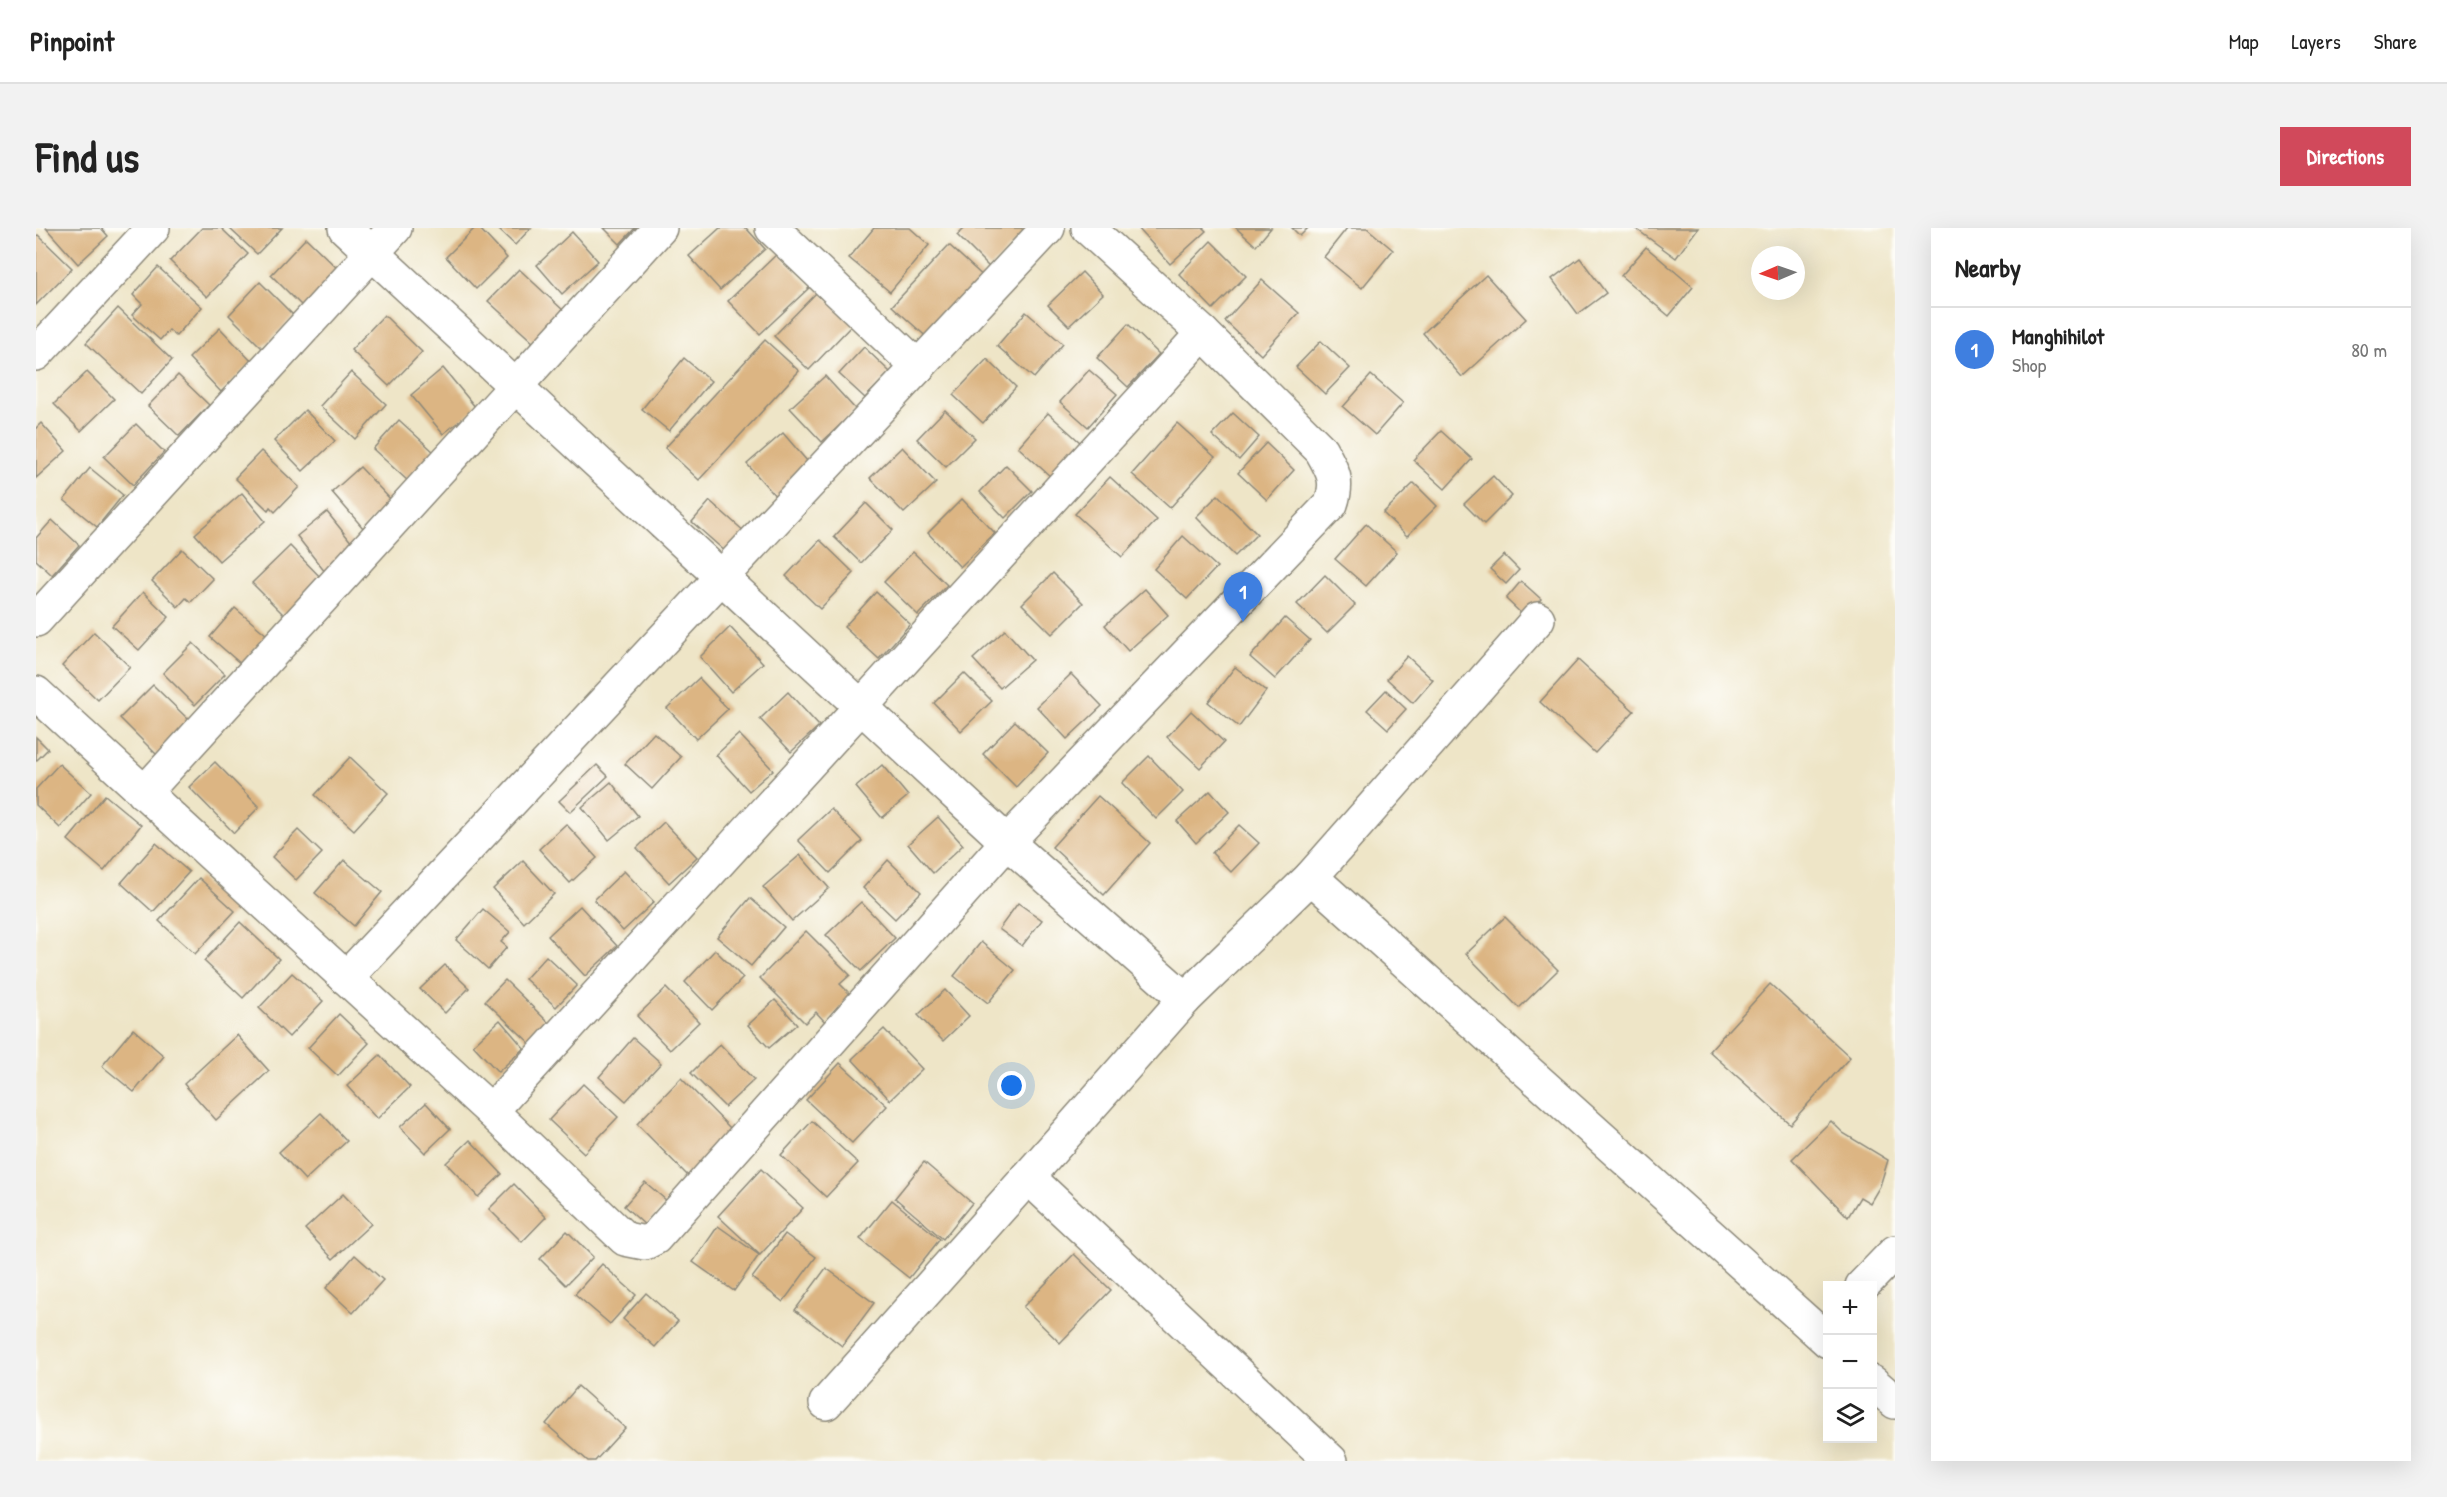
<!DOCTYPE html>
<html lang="en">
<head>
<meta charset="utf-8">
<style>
	body { margin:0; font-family:"Patrick Hand",sans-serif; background:#f2f2f2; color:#222 }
	.controls { position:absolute; right:18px; bottom:18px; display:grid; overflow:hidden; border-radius:0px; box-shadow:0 6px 24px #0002 }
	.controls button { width:54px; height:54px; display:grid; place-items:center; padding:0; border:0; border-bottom:2px solid #e0e0e0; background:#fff; color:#222; font:30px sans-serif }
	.compass { position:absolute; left:1715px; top:18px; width:54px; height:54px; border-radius:50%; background:#fff; box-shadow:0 6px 24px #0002; rotate:268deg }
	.you { position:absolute; left:976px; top:858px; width:21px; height:21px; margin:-15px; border:4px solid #fff; border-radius:50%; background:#1a73e8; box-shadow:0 0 0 9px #1a73e833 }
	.badge { display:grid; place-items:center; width:39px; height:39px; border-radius:50%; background:#d1495b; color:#fff; font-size:20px; font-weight:700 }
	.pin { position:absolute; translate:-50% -50px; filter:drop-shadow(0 2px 3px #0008) }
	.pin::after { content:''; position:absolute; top:32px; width:21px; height:18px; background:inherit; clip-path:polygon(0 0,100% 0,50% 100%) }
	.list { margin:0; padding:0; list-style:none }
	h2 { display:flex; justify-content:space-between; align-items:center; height:78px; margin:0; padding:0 24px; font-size:26px }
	h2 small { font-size:20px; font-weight:400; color:#767676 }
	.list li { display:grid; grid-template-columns:39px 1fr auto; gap:18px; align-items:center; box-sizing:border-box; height:84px; padding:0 24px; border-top:2px solid #e0e0e0 }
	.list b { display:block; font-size:22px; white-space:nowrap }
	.list p { margin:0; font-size:20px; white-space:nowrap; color:#767676 }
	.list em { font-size:20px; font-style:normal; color:#767676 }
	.icon { flex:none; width:33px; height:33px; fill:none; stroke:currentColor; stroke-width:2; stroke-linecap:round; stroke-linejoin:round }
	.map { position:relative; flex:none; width:1859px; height:1233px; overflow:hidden; border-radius:0px }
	header { display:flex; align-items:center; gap:36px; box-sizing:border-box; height:84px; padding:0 30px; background:#fff; border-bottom:2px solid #e0e0e0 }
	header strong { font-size:28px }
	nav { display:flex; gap:33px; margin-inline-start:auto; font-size:21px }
	.intro { display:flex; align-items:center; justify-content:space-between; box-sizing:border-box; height:144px; padding:0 36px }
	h1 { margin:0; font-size:42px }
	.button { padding:15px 27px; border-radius:0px; background:#d1495b; color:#fff; font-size:21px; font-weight:700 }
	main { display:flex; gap:36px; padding:0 36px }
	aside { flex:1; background:#fff; border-radius:0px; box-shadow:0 6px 24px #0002 }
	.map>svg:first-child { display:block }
	.building { fill:#dcb583 }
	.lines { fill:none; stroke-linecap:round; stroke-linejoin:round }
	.minor-casing { stroke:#8c8879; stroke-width:36 }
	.minor { stroke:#fff; stroke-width:33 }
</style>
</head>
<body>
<header>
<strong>Pinpoint</strong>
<nav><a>Map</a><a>Layers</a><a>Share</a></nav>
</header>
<div class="intro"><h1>Find us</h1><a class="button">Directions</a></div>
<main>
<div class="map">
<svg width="1859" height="1233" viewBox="0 0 1859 1233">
	<rect width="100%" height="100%" fill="#fdfcf7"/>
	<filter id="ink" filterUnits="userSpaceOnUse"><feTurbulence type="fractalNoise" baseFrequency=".0167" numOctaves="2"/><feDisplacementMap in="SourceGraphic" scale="12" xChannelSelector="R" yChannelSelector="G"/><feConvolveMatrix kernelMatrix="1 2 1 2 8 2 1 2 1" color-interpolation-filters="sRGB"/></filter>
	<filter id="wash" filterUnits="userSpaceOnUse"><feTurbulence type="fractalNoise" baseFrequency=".008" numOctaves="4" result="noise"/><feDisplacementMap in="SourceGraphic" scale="24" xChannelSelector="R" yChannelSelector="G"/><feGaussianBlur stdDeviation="1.35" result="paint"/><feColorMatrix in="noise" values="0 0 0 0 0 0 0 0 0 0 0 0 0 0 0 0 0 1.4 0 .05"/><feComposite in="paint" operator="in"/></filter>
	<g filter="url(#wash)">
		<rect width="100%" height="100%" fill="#eee5c7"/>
		<g id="blocks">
			<g class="building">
				<path d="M 10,0 L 65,0 L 72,8 L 42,36 Z"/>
				<path d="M 166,0 L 185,0 L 212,26 L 171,69 L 134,33 Z"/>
				<path d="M 193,0 L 246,0 L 221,26 Z"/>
				<path d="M 439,0 L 443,0 L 471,30 L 440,61 L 410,29 Z"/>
				<path d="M 461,0 L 495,0 L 479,17 Z"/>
				<path d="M 568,0 L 599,0 L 584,16 Z"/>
				<path d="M 684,0 L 710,0 L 729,21 L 684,62 L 653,28 Z"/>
				<path d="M 838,0 L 874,0 L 893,17 L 854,64 L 813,30 Z"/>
				<path d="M 928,0 L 985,0 L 990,4 L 954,40 L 921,7 Z"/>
				<path d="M 1102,0 L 1167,0 L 1170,3 L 1134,36 Z"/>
				<path d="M 1200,0 L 1235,0 L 1220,18 Z"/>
				<path d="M 1256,0 L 1272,0 L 1264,8 Z"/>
				<path d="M 1311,0 L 1331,0 L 1357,22 L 1326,60 L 1288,29 Z"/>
				<path d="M 1599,0 L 1662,0 L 1640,30 Z"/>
				<path d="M 536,4 L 562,33 L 526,66 L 501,37 Z"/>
				<path d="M 2,7 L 36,40 L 0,77 L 0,9 Z"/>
				<path d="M 270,10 L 306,45 L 270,82 L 235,47 Z"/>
				<path d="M 1175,13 L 1210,48 L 1177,81 L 1143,46 Z"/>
				<path d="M 913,17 L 951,52 L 895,113 L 856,78 Z"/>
				<path d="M 1610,19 L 1657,59 L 1633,88 L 1585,48 Z"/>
				<path d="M 742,25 L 774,59 L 724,106 L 692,73 Z"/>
				<path d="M 1544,30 L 1570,65 L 1542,86 L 1516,51 Z"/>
				<path d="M 122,39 L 166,79 L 140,108 L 133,102 L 124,112 L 96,87 L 106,76 L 97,67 Z"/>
				<path d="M 483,41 L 529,84 L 499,116 L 452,73 Z"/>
				<path d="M 1046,44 L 1067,66 L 1033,98 L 1012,77 Z"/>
				<path d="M 1450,47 L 1490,91 L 1426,149 L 1387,105 Z"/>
				<path d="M 1226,52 L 1263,85 L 1225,127 L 1189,93 Z"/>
				<path d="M 224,54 L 258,88 L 226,120 L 193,87 Z"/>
				<path d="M 783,62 L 817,96 L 773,142 L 738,108 Z"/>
				<path d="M 82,80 L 136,132 L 105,166 L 50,115 Z"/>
				<path d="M 990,84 L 1027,116 L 998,150 L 961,118 Z"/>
				<path d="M 348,87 L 386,124 L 353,158 L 315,122 Z"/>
				<path d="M 1092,96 L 1123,126 L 1092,159 L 1061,130 Z"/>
				<path d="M 184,100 L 216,134 L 185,164 L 153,130 Z"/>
				<path d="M 729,112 L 763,143 L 663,252 L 629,220 Z"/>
				<path d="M 1285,113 L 1314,140 L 1289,166 L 1260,139 Z"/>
				<path d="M 828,119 L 854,144 L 829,170 L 803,146 Z"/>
				<path d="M 648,130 L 675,153 L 633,203 L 606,181 Z"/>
				<path d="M 951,131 L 980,159 L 947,195 L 917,167 Z"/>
				<path d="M 407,140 L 440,180 L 407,206 L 375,167 Z"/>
				<path d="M 1053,142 L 1081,166 L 1052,199 L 1024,174 Z"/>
				<path d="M 51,144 L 78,171 L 45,203 L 18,176 Z"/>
				<path d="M 315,144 L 350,176 L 319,211 L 284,178 Z"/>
				<path d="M 142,147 L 173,177 L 143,208 L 112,178 Z"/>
				<path d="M 1335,147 L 1367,175 L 1339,207 L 1307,179 Z"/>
				<path d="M 789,148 L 820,182 L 786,214 L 754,180 Z"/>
				<path d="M 269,182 L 299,213 L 267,243 L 238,213 Z"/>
				<path d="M 909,182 L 939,210 L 910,239 L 881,211 Z"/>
				<path d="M 1012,185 L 1045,215 L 1015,249 L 982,219 Z"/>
				<path d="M 1197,185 L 1223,209 L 1203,232 L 1176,207 Z"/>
				<path d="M 363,192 L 399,225 L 372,253 L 337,221 Z"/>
				<path d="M 5,195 L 30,223 L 0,250 L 0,200 Z"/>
				<path d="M 1141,195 L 1179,229 L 1134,280 L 1096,246 Z"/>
				<path d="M 100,196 L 128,224 L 97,257 L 68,229 Z"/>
				<path d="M 1405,203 L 1436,231 L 1409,261 L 1377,232 Z"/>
				<path d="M 747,205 L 777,240 L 742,271 L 711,236 Z"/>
				<path d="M 1230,215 L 1258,242 L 1231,272 L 1202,245 Z"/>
				<path d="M 866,219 L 900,255 L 868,285 L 834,250 Z"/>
				<path d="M 225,223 L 263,259 L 239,284 L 234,279 L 232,282 L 199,250 Z"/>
				<path d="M 970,237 L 996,263 L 969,290 L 944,264 Z"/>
				<path d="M 324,239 L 356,273 L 327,300 L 296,264 Z"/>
				<path d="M 54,240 L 87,267 L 61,299 L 28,272 Z"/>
				<path d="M 1457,248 L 1476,268 L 1448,296 L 1428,276 Z"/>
				<path d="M 1074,249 L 1121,292 L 1086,329 L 1039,286 Z"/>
				<path d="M 1378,255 L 1401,278 L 1371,308 L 1347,285 Z"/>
				<path d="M 206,265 L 229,293 L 183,333 L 159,306 Z"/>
				<path d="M 1182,267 L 1221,306 L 1199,328 L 1160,289 Z"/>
				<path d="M 926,271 L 959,305 L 924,339 L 892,305 Z"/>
				<path d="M 674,273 L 710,305 L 691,325 L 656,294 Z"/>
				<path d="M 830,275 L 857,302 L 825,335 L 798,309 Z"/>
				<path d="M 291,284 L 320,320 L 289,344 L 261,308 Z"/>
				<path d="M 16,292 L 43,317 L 16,347 L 0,332 L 0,310 Z"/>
				<path d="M 1330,296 L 1361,324 L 1330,358 L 1299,331 Z"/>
				<path d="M 1147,308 L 1181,339 L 1151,371 L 1118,341 Z"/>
				<path d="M 784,312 L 818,345 L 784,381 L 750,348 Z"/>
				<path d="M 254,318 L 288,353 L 251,390 L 216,355 Z"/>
				<path d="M 146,321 L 177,351 L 155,374 L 150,370 L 142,379 L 116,353 Z"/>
				<path d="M 877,324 L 911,357 L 882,387 L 848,354 Z"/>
				<path d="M 1468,327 L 1483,342 L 1470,356 L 1454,341 Z"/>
				<path d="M 1017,345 L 1047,375 L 1016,406 L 986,376 Z"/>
				<path d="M 1289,347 L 1319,377 L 1291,405 L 1261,376 Z"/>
				<path d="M 1485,353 L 1505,371 L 1489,389 L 1470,371 Z"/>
				<path d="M 1109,361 L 1132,387 L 1092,423 L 1069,397 Z"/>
				<path d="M 107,364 L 133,389 L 103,422 L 76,398 Z"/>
				<path d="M 840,364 L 874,396 L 843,431 L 808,399 Z"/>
				<path d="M 199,380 L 231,407 L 206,437 L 174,409 Z"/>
				<path d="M 1249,390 L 1274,412 L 1239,451 L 1214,429 Z"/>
				<path d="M 694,399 L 727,435 L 695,464 L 664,429 Z"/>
				<path d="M 969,402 L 996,432 L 964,460 L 937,431 Z"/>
				<path d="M 58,404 L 94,439 L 62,472 L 26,438 Z"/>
				<path d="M 157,415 L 189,446 L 159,477 L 127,445 Z"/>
				<path d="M 1371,428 L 1397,452 L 1377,475 L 1351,451 Z"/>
				<path d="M 1542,432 L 1598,483 L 1559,525 L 1504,474 Z"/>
				<path d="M 1199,439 L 1230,463 L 1203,499 L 1172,474 Z"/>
				<path d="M 928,445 L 956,473 L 925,503 L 898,475 Z"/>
				<path d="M 1035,446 L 1066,478 L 1031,511 L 1001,479 Z"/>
				<path d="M 663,450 L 692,481 L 660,511 L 631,480 Z"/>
				<path d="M 117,457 L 155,494 L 121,527 L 84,490 Z"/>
				<path d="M 1350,462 L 1370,481 L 1352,501 L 1331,482 Z"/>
				<path d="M 752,464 L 783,498 L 755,524 L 724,491 Z"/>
				<path d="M 1155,483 L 1188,514 L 1164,540 L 1131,509 Z"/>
				<path d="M 979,493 L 1012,525 L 980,559 L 947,526 Z"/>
				<path d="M 618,505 L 645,529 L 616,561 L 589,536 Z"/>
				<path d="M 703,506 L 737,542 L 713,563 L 680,527 Z"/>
				<path d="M 0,509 L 12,521 L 0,533 Z"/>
				<path d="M 1113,528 L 1147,564 L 1120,591 L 1086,555 Z"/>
				<path d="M 314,529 L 352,565 L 318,602 L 279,567 Z"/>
				<path d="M 179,534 L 223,579 L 198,605 L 153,559 Z"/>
				<path d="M 23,536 L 55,565 L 24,600 L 0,577 L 0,561 Z"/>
				<path d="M 561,537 L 572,548 L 534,584 L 523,573 Z"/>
				<path d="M 846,537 L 872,568 L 846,590 L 820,559 Z"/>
				<path d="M 575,554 L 602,588 L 573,612 L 546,579 Z"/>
				<path d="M 1174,563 L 1193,584 L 1160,615 L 1141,593 Z"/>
				<path d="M 69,567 L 105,597 L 68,643 L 32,612 Z"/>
				<path d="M 1062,568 L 1114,615 L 1068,667 L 1016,619 Z"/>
				<path d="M 795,581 L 826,613 L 794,645 L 762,612 Z"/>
				<path d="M 902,589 L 927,617 L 897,645 L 872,616 Z"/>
				<path d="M 628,594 L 661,629 L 633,655 L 601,620 Z"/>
				<path d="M 530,596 L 561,630 L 534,655 L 503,621 Z"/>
				<path d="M 1203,597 L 1223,615 L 1195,644 L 1176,625 Z"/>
				<path d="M 262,602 L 286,625 L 260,652 L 236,629 Z"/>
				<path d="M 120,615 L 153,644 L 117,684 L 85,655 Z"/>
				<path d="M 764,627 L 793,660 L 756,693 L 727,659 Z"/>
				<path d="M 308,632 L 346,664 L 318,698 L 279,665 Z"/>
				<path d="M 852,632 L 885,664 L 859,691 L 827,660 Z"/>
				<path d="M 487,633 L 518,666 L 488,695 L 457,661 Z"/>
				<path d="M 588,643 L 618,674 L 587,703 L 558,672 Z"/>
				<path d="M 163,650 L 199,683 L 159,726 L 123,693 Z"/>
				<path d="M 714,670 L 748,699 L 715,738 L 681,709 Z"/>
				<path d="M 825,674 L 859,710 L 825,743 L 790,707 Z"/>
				<path d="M 982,675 L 1006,692 L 986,718 L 963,701 Z"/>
				<path d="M 544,678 L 581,718 L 549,748 L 512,708 Z"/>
				<path d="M 447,681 L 474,704 L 465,714 L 471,719 L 452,741 L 420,712 Z"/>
				<path d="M 1469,689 L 1522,742 L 1483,780 L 1430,726 Z"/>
				<path d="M 204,694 L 243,731 L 207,770 L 168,733 Z"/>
				<path d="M 770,703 L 814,747 L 804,756 L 816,768 L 790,795 L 780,784 L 769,795 L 724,750 Z"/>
				<path d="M 945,714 L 979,742 L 952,775 L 918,748 Z"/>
				<path d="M 679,722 L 707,750 L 676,782 L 649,754 Z"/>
				<path d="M 510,728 L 541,757 L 520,779 L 489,751 Z"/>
				<path d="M 409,737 L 433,760 L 409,785 L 384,761 Z"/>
				<path d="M 256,745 L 287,773 L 253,809 L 223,780 Z"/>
				<path d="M 469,752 L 515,797 L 496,817 L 449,773 Z"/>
				<path d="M 1734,756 L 1814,829 L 1754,896 L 1673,823 Z"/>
				<path d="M 630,760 L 663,794 L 634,822 L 601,788 Z"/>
				<path d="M 909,762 L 933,788 L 907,813 L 882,787 Z"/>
				<path d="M 739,772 L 761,796 L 733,820 L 712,797 Z"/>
				<path d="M 303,786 L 333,815 L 302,848 L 272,820 Z"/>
				<path d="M 464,792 L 488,820 L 462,844 L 437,817 Z"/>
				<path d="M 97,801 L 128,828 L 98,864 L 66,838 Z"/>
				<path d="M 848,801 L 886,841 L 854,872 L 816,831 Z"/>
				<path d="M 201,807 L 233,843 L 180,892 L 148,856 Z"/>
				<path d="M 597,810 L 625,835 L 590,873 L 563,849 Z"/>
				<path d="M 684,816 L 718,852 L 689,879 L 655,845 Z"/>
				<path d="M 344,827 L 374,859 L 341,891 L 311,858 Z"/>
				<path d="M 804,835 L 851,878 L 816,915 L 770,872 Z"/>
				<path d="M 645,850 L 698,904 L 653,949 L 601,896 Z"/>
				<path d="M 547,856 L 582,889 L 548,925 L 513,892 Z"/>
				<path d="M 390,875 L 414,901 L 389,925 L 364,899 Z"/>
				<path d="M 285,885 L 311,913 L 269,952 L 243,924 Z"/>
				<path d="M 776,893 L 822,935 L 790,969 L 745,927 Z"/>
				<path d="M 1795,893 L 1807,905 L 1852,932 L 1844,958 L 1834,975 L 1824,969 L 1812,989 L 1756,931 Z"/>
				<path d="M 434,912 L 466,946 L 442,969 L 410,935 Z"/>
				<path d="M 888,934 L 936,975 L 907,1011 L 859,970 Z"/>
				<path d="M 725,941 L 767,980 L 724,1027 L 682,988 Z"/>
				<path d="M 609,954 L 631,973 L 610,998 L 588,978 Z"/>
				<path d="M 478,956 L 510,989 L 486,1014 L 453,981 Z"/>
				<path d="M 307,966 L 335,996 L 297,1031 L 269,1001 Z"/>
				<path d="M 856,972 L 904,1011 L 873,1050 L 824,1011 Z"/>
				<path d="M 682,998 L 723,1027 L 698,1063 L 657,1034 Z"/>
				<path d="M 531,1003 L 557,1029 L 530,1057 L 504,1031 Z"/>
				<path d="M 749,1006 L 780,1029 L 747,1074 L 716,1050 Z"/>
				<path d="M 1038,1026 L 1075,1062 L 1024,1115 L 987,1079 Z"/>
				<path d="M 319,1027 L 347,1052 L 317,1085 L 290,1060 Z"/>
				<path d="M 566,1036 L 600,1067 L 574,1096 L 539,1066 Z"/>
				<path d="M 790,1040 L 838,1075 L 806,1118 L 759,1082 Z"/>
				<path d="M 610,1065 L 642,1093 L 619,1119 L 587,1091 Z"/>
				<path d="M 542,1158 L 589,1200 L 559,1233 L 552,1233 L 510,1196 Z"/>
			</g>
		</g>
	</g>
	<g filter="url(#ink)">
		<use href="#blocks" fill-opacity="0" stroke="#8c8879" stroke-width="1.5"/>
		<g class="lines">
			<g class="minor-casing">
				<g id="minor">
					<path d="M 309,0 L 971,614 L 1149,771 L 1275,649 L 1792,1113"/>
					<path d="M 736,0 L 882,139"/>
					<path d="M 0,126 L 117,0"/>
					<path d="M 0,392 L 359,0"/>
					<path d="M 0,465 L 455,883 L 589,1011 L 609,1015 L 619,1010 L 971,614 L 1295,276 C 1303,253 1297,243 1285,222 L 1167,105 L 1052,0"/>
					<path d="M 108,565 L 624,0"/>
					<path d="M 1275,649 L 1502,391"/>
					<path d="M 310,750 L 1012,0"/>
					<path d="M 1149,771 L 992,949 L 1295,1233"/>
					<path d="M 455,883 L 1167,105"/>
					<path d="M 1826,1058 L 1859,1024"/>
					<path d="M 1836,1154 L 1859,1174"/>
					<path d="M 790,1175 L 992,949"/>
				</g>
			</g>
			<use href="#minor" class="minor"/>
		</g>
	</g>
</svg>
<div class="controls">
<button>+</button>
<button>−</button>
<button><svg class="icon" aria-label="layers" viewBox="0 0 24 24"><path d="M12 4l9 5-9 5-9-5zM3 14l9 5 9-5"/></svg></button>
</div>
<svg class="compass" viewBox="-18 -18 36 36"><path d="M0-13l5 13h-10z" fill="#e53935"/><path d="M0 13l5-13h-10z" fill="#767676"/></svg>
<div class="you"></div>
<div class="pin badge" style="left:1207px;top:394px;background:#3f7fe0">1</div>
</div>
<aside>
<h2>Nearby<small></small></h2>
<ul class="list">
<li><span class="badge" style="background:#3f7fe0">1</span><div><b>Manghihilot</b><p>Shop</p></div><em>80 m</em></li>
</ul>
</aside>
</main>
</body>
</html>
